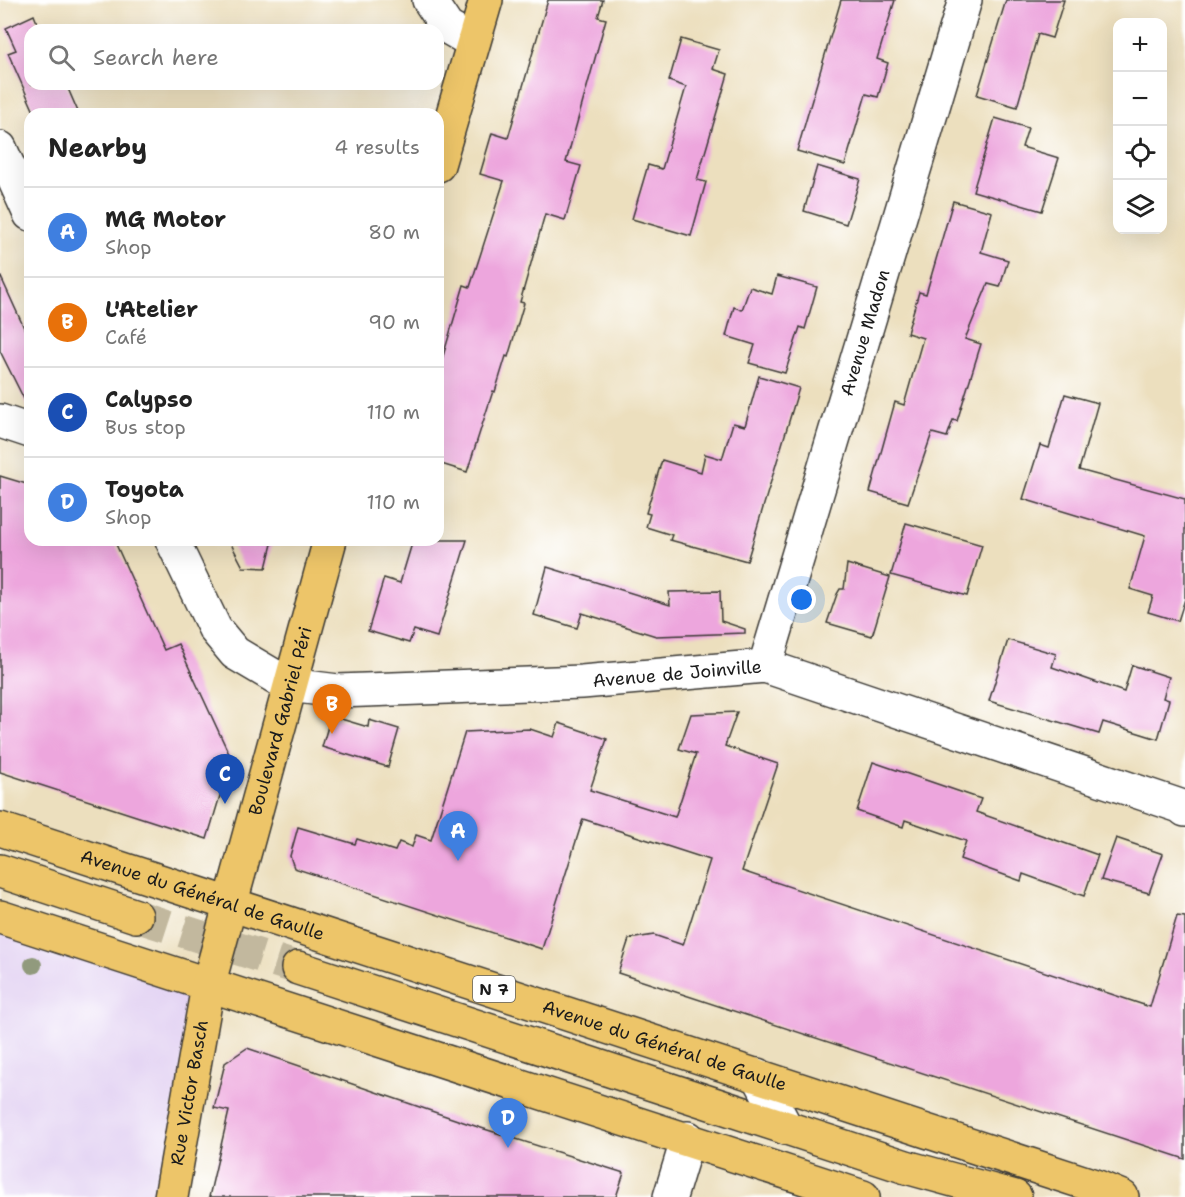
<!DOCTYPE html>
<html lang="en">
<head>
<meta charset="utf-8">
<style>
	body { margin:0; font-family:"Shantell Sans",sans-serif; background:#f6f6f6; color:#222 }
	.controls { position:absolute; right:18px; top:18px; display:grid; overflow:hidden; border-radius:12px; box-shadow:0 6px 24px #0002 }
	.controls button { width:54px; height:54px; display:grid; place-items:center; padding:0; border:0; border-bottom:2px solid #e0e0e0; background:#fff; color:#222; font:30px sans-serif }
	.you { position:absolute; left:802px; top:600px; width:21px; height:21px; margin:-15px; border:4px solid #fff; border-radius:50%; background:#1a73e8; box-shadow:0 0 0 9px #1a73e833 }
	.badge { display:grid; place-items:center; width:39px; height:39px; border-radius:50%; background:#db2777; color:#fff; font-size:20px; font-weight:700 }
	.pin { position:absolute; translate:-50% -50px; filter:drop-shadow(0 2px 3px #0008) }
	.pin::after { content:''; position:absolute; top:32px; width:21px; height:18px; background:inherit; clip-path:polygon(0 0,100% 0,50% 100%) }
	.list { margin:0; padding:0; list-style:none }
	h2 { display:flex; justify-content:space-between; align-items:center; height:78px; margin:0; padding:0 24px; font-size:26px }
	h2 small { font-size:20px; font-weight:400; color:#767676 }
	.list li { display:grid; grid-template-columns:39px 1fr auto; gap:18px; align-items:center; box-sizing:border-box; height:90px; padding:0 24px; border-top:2px solid #e0e0e0 }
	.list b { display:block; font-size:22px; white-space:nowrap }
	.list p { margin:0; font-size:20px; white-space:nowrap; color:#767676 }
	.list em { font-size:20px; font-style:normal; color:#767676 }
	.icon { flex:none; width:33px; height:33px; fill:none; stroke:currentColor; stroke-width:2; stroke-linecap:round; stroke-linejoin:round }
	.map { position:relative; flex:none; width:1185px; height:1197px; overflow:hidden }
	.search { position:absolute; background:#fff; box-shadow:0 6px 24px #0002; left:24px; top:24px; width:420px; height:66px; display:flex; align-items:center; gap:15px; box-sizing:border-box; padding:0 21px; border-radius:18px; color:#767676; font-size:22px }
	.panel { position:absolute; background:#fff; box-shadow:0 6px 24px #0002; left:24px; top:108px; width:420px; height:438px; border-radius:18px }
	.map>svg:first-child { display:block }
	.built { fill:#e3d3f3 }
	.building { fill:#eda6dd }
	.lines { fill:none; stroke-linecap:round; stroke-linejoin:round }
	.major-tunnel { stroke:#c2b89e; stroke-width:33; stroke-dasharray:33 16; stroke-linecap:butt }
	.minor-casing { stroke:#3b3934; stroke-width:36 }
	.major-casing { stroke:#3b3934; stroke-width:36 }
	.minor { stroke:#fff; stroke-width:33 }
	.major { stroke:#edc569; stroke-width:33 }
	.tree { fill:#919a7d }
	.labels { text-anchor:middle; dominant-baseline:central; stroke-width:5; stroke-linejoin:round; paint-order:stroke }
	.shield { fill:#fff; stroke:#606060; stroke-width:1.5 }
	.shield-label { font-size:16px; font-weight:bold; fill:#1c1c1c }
	.street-label { font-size:18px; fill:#1c1c1c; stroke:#fff }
</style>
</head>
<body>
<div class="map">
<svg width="1185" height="1197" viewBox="0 0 1185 1197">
	<rect width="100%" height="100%" fill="#fff"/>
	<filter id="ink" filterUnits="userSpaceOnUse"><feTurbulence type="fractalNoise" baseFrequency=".0167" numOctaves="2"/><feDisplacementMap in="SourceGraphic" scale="12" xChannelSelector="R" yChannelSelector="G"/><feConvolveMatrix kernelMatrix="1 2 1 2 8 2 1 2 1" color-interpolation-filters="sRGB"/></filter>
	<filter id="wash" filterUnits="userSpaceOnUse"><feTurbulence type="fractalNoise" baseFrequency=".008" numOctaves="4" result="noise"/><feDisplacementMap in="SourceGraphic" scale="24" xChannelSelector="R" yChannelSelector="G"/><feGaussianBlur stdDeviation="1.35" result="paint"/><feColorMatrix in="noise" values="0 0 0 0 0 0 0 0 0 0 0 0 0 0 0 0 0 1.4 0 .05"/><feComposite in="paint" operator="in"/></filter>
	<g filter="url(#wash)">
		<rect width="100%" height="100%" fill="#ecdfbe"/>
		<path class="built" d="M 0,917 L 208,986 L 171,1197 L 0,1197 Z"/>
		<g id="blocks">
			<g class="building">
				<path d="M 548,0 L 603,0 L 598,17 L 606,19 L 566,162 L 581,166 L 565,220 L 545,214 L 520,302 L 524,303 L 508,357 L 506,356 L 495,392 L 493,391 L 467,472 L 438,463 L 438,373 L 464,285 L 470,287 L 504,181 L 480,174 L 492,133 L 508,138 Z"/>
				<path d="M 841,0 L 895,0 L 877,59 L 888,63 L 878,97 L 866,94 L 845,165 L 797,151 Z"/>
				<path d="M 1006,0 L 1064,0 L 1052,38 L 1038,34 L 1017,107 L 977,95 Z"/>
				<path d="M 34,15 L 40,30 L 30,30 L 30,84 L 66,84 L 79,114 L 35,114 L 8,53 L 16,50 L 6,28 Z"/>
				<path d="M 681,39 L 719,50 L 713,69 L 728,74 L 697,180 L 706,182 L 691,236 L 632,219 L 648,165 L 662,169 L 686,87 L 669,81 Z"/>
				<path d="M 995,118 L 1028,128 L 1022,147 L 1059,158 L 1042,211 L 973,191 Z"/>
				<path d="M 817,166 L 860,179 L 846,224 L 804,211 Z"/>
				<path d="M 953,201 L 992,212 L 981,252 L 1008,260 L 1000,287 L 988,284 L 965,339 L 981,344 L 957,421 L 953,420 L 947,437 L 932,433 L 908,503 L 870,492 L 895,402 L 904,405 L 923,338 L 907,333 L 919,292 L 926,294 Z"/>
				<path d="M 0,275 L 30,341 L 30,411 L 0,351 Z"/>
				<path d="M 777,276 L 817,287 L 805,329 L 800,327 L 785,373 L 749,363 L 755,345 L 726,336 L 734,307 L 742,310 L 750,287 L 772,294 Z"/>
				<path d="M 759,376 L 799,388 L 747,561 L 670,540 L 672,535 L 646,527 L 650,514 L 646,513 L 662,460 L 701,472 L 705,454 L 722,459 L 733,423 L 745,426 Z"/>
				<path d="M 1065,394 L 1098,403 L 1079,470 L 1185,499 L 1185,599 L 1178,621 L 1148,612 L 1153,596 L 1130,589 L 1145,536 L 1023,499 L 1040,445 L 1049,448 Z"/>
				<path d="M 0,476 L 30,485 L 30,540 L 114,540 L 164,650 L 178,644 L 229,754 L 229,766 L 207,839 L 0,772 Z"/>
				<path d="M 906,523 L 982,545 L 967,596 L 891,575 Z"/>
				<path d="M 229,540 L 273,540 L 266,568 L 243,567 Z"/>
				<path d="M 413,540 L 467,540 L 437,637 L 414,630 L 409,643 L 368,631 L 384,578 L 400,583 Z"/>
				<path d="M 847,564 L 890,577 L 872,636 L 827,623 L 837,594 L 840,589 L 844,589 Z"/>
				<path d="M 547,567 L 670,605 L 669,592 L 720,591 L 721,621 L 745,629 L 745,633 L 656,636 L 582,613 L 577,628 L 534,615 Z"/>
				<path d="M 1008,640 L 1056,654 L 1052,667 L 1124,692 L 1132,665 L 1169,677 L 1163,698 L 1169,700 L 1158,739 L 1103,722 L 1099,734 L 989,701 Z"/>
				<path d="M 737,712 L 725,746 L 778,764 L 742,871 L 1150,1007 L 1177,916 L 1185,917 L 1185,1159 L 618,973 L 629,939 L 654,935 L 683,945 L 710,860 L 583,819 L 542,949 L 294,868 L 290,856 L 298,827 L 355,844 L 357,839 L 395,851 L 399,842 L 412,847 L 416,835 L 431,840 L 465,732 L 530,729 L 554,737 L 559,723 L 607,739 L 590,790 L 675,817 L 696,754 L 679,749 L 691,714 Z"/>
				<path d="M 331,716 L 368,727 L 369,720 L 399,729 L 388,767 L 322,747 Z"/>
				<path d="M 873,762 L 981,799 L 976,812 L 1098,855 L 1084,896 L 1023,874 L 1021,881 L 960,859 L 966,841 L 905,820 L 903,827 L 857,811 Z"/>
				<path d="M 1116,838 L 1163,854 L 1149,893 L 1101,880 Z"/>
				<path d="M 247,1048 L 478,1127 L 624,1173 L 616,1197 L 209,1197 L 229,1111 L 214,1108 L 225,1063 Z"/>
			</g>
		</g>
	</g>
	<g filter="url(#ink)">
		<use href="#blocks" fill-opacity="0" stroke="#3b3934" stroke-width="1.5"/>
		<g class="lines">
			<path class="major-tunnel" d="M 136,916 L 298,968"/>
			<g class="minor-casing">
				<g id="minor">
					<path d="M 429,0 L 447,27 L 473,42"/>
					<path d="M 0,148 L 30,214"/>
					<path d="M 0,421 L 30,431"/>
					<path id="s1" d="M 172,540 L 215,629 L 235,653 L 289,685 L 338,691 L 582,682 L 765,666 L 1180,806 L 1185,810"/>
					<path id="s2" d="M 765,666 L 965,0"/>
					<path d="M 758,1075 L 786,1128"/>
					<path d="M 670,1197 L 688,1138"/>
				</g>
			</g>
			<g class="major-casing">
				<g id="major">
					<path d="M 438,165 L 486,0"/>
					<path id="s3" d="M 0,829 L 1098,1187 L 1122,1197"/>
					<path d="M 0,871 L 136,916"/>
					<path d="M 0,917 L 863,1197"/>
					<path d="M 298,968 L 906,1167 L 1015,1197"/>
					<path id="s4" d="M 171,1197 L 208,986 L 330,540"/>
				</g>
			</g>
			<use href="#minor" class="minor"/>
			<use href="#major" class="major"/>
		</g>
		<circle class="tree" cx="33" cy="965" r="9"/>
	</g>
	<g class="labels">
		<rect class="shield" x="473" y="976" width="42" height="26" rx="4.5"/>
		<g class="shield-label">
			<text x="494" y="989">N 7</text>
		</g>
		<g class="street-label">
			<text stroke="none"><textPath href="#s2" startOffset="348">Avenue Madon</textPath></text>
			<text stroke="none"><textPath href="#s1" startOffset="582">Avenue de Joinville</textPath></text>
			<text stroke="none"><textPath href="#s4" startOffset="489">Boulevard Gabriel Péri</textPath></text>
			<text stroke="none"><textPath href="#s3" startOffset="213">Avenue du Général de Gaulle</textPath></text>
			<text stroke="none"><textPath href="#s3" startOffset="699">Avenue du Général de Gaulle</textPath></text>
			<text stroke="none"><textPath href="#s4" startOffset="106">Rue Victor Basch</textPath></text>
		</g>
	</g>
</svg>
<div class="controls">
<button>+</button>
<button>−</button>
<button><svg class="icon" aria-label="locate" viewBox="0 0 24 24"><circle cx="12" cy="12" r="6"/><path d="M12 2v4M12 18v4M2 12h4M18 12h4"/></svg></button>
<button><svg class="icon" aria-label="layers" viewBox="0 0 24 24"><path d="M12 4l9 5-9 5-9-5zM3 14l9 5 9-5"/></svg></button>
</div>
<div class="you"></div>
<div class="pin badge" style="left:458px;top:861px;background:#3f7fe0">A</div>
<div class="pin badge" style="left:332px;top:734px;background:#e8710a">B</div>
<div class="pin badge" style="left:225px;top:804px;background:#1a4fb4">C</div>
<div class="pin badge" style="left:508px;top:1148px;background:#3f7fe0">D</div>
<div class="search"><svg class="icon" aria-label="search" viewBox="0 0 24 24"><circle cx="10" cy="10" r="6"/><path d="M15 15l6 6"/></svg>Search here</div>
<section class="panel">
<h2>Nearby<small>4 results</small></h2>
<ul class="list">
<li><span class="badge" style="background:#3f7fe0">A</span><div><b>MG Motor</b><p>Shop</p></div><em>80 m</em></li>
<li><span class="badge" style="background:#e8710a">B</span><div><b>L'Atelier</b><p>Café</p></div><em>90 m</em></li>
<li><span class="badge" style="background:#1a4fb4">C</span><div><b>Calypso</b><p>Bus stop</p></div><em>110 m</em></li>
<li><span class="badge" style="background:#3f7fe0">D</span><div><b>Toyota</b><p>Shop</p></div><em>110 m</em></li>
</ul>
</section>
</div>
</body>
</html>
